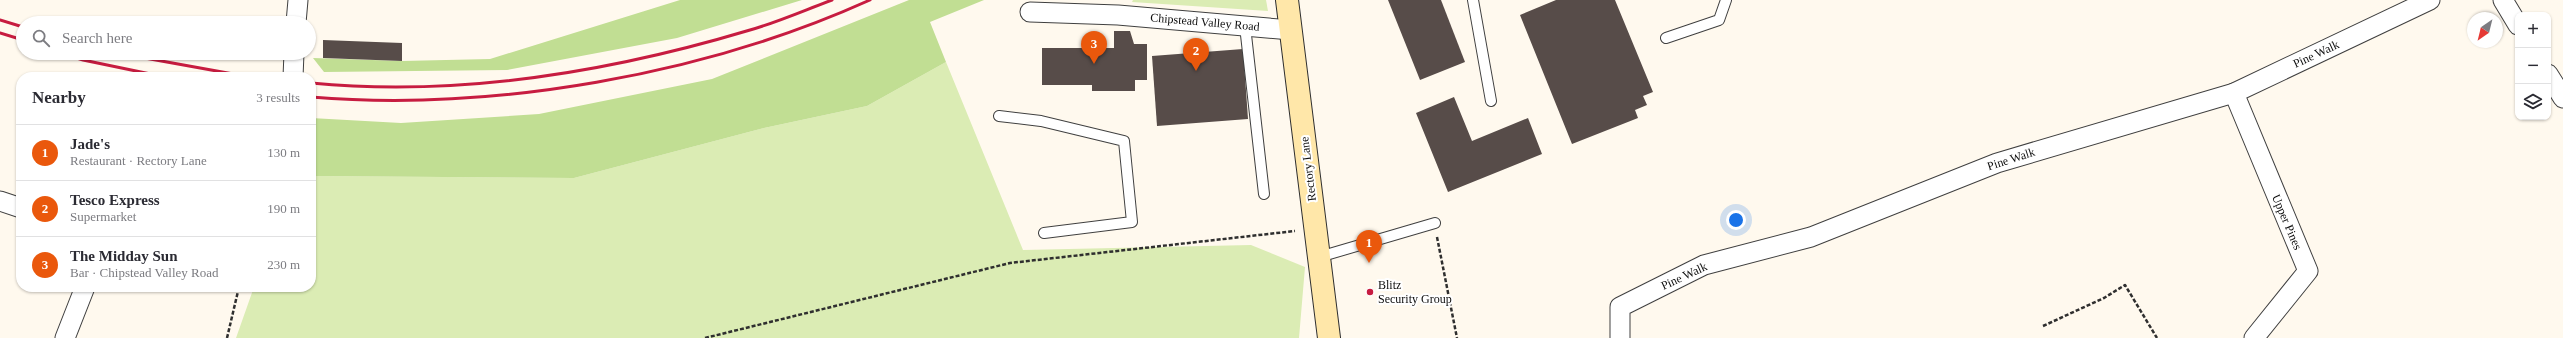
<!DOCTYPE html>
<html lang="en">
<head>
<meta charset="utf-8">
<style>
	body { margin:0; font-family:Georgia,serif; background:#f2f2f3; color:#2b2b33 }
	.controls { position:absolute; right:12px; top:12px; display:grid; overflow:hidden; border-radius:8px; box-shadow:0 1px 3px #0004 }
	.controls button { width:36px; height:36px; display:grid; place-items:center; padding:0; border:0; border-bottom:1px solid #e1e1e2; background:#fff; color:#2b2b33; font:20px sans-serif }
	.compass { position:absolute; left:2467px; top:12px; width:36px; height:36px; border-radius:50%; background:#fff; box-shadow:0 1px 3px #0004; rotate:215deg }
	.you { position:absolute; left:1736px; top:220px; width:14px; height:14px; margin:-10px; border:3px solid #fff; border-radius:50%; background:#1a73e8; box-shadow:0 0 0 6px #1a73e833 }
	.badge { display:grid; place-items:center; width:26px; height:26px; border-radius:50%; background:#ea580c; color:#fff; font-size:13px; font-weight:700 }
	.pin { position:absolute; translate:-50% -33px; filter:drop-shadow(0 1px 2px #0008) }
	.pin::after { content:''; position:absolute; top:21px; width:14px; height:12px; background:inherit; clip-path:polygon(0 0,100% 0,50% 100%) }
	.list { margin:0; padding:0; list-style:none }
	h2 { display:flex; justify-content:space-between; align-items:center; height:52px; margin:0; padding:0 16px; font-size:17px }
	h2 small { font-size:13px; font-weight:400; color:#7c7c81 }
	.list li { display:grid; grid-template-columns:26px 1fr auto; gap:12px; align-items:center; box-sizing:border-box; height:56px; padding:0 16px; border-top:1px solid #e1e1e2 }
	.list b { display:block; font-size:15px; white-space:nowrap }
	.list p { margin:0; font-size:13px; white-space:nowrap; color:#7c7c81 }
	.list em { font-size:13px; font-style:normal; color:#7c7c81 }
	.icon { flex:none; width:22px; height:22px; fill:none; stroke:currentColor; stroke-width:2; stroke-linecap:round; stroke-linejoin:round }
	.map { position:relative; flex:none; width:2563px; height:338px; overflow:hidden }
	.search { position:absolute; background:#fff; box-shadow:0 1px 3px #0004; left:16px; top:16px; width:300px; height:44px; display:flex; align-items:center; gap:10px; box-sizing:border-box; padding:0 14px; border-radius:22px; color:#7c7c81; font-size:15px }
	.panel { position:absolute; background:#fff; box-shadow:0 1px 3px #0004; left:16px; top:72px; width:300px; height:220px; border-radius:16px }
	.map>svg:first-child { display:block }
	.green { fill:#dbecb4 }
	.forest { fill:#c1de93 }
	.building { fill:#574c49 }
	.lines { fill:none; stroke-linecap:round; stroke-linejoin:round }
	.lane-casing { stroke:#404040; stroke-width:12 }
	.street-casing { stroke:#404040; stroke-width:21 }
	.secondary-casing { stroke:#2f2f2f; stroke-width:24 }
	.path { stroke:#2f2f2f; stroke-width:2.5; stroke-dasharray:4 2; stroke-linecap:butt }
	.lane { stroke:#fff; stroke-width:10 }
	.street { stroke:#fff; stroke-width:19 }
	.secondary { stroke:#ffe7a9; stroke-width:22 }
	.rail { stroke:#c71c40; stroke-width:3 }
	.poi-dot { fill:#c71c40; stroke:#fff; stroke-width:1.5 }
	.labels { text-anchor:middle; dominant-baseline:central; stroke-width:4; stroke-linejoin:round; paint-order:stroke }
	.street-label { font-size:12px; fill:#0d0d0d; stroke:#fff }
	.poi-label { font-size:12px; fill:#0d0d0d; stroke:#fff; text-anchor:start }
</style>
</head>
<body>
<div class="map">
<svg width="2563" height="338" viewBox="0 0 2563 338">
	<rect width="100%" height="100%" fill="#fff9ee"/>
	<g class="green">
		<path d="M 1133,0 L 1266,0 L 1268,11 L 1132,2 Z"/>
		<path d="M 946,62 L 1023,250 L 1251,245 L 1305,267 L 1299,338 L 236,338 L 254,287 L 311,287 L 311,176 L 574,178 L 764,128 L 867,106 Z"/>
	</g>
	<g class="forest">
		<path d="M 680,0 L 802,0 L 677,38 L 507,70 L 324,72 L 313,58 L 402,61 L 490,59 Z"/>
		<path d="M 909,0 L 984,0 L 930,22 L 946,62 L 867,106 L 764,128 L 574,178 L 311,176 L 311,118 L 401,123 L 539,114 L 712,79 Z"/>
	</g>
	<g class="building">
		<path d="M 1388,0 L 1441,0 L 1465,62 L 1420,80 Z"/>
		<path d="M 1556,0 L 1615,0 L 1653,92 L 1643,96 L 1647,105 L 1635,110 L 1638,118 L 1572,144 L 1520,15 Z"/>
		<path d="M 1114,31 L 1130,31 L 1134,44 L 1147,44 L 1147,80 L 1135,80 L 1135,91 L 1092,91 L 1092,85 L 1042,85 L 1042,48 L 1114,48 Z"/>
		<path d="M 323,40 L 402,43 L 402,61 L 323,58 Z"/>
		<path d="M 1243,49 L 1248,119 L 1157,126 L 1152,56 Z"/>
		<path d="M 1454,97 L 1472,141 L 1528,118 L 1542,154 L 1448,192 L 1416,113 Z"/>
	</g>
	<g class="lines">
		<g class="lane-casing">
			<g id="lane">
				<path d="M 1473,0 L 1491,101"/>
				<path d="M 1245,26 L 1264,194"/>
				<path d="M 1666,38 L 1719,20 L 1726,0"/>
				<path d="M 999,116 L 1041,121 L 1124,141 L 1132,222 L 1044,233"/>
				<path d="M 1319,257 L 1435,223"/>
			</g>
		</g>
		<g class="street-casing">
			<g id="street">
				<path d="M 2503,0 L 2518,25"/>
				<path d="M 1030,12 L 1118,15 L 1291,30"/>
				<path d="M 296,23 L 298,0"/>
				<path d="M 2548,74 L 2563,98"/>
				<path d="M 293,77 L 294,53"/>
				<path d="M 2234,93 L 2308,271 L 2254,338"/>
				<path d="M 0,201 L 21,208"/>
				<path d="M 65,338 L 85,287"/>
				<path d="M 1620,338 L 1620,307 L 1704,265 L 1811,237 L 1997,163 L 2234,93 L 2430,0"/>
			</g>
		</g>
		<g class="secondary-casing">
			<path id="secondary" d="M 1287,0 L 1329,338"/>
		</g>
		<g class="path">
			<path d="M 1437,237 L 1457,338"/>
			<path d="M 2043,326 L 2104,298 L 2125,285 L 2157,338"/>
			<path d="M 227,338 L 239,287"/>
			<path d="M 705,338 L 1010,263 L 1295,231"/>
		</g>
		<use href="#lane" class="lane"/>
		<use href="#street" class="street"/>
		<use href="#secondary" class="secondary"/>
		<g class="rail">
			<path d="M 0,20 L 23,27"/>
			<path d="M 0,33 L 23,40"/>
			<path d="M 61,53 L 83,60 L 165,77"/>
			<path d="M 117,53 L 250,77"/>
			<path d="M 311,83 C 457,97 610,72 750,30 C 778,22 805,10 832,0"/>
			<path d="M 311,97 C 493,112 704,75 870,0"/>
		</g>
	</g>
	<circle class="poi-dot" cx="1370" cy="292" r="4"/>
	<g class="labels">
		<g class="street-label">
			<text transform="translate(1205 22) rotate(5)">Chipstead Valley Road</text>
			<text transform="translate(2316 54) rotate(-25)">Pine Walk</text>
			<text transform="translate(2011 159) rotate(-18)">Pine Walk</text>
			<text transform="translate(1308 169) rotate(-97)">Rectory Lane</text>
			<text transform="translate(2287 222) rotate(67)">Upper Pines</text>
			<text transform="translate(1684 276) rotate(-25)">Pine Walk</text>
		</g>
		<g class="poi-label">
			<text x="1378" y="285">Blitz<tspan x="1378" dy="14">Security Group</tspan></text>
		</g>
	</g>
</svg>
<div class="controls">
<button>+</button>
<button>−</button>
<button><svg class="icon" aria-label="layers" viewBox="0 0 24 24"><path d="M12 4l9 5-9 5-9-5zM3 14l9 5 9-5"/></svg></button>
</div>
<svg class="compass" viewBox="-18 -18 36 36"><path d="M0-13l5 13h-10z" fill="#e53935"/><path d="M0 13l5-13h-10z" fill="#7c7c81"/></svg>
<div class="you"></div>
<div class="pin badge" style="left:1369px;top:263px">1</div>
<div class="pin badge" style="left:1196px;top:71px">2</div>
<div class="pin badge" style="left:1094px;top:64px">3</div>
<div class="search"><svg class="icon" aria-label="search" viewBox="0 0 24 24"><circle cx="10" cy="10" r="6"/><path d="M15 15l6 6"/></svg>Search here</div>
<section class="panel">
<h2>Nearby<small>3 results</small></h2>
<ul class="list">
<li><span class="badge">1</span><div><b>Jade's</b><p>Restaurant · Rectory Lane</p></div><em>130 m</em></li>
<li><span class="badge">2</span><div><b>Tesco Express</b><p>Supermarket</p></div><em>190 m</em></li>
<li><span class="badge">3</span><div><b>The Midday Sun</b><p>Bar · Chipstead Valley Road</p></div><em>230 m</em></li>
</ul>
</section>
</div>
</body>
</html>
